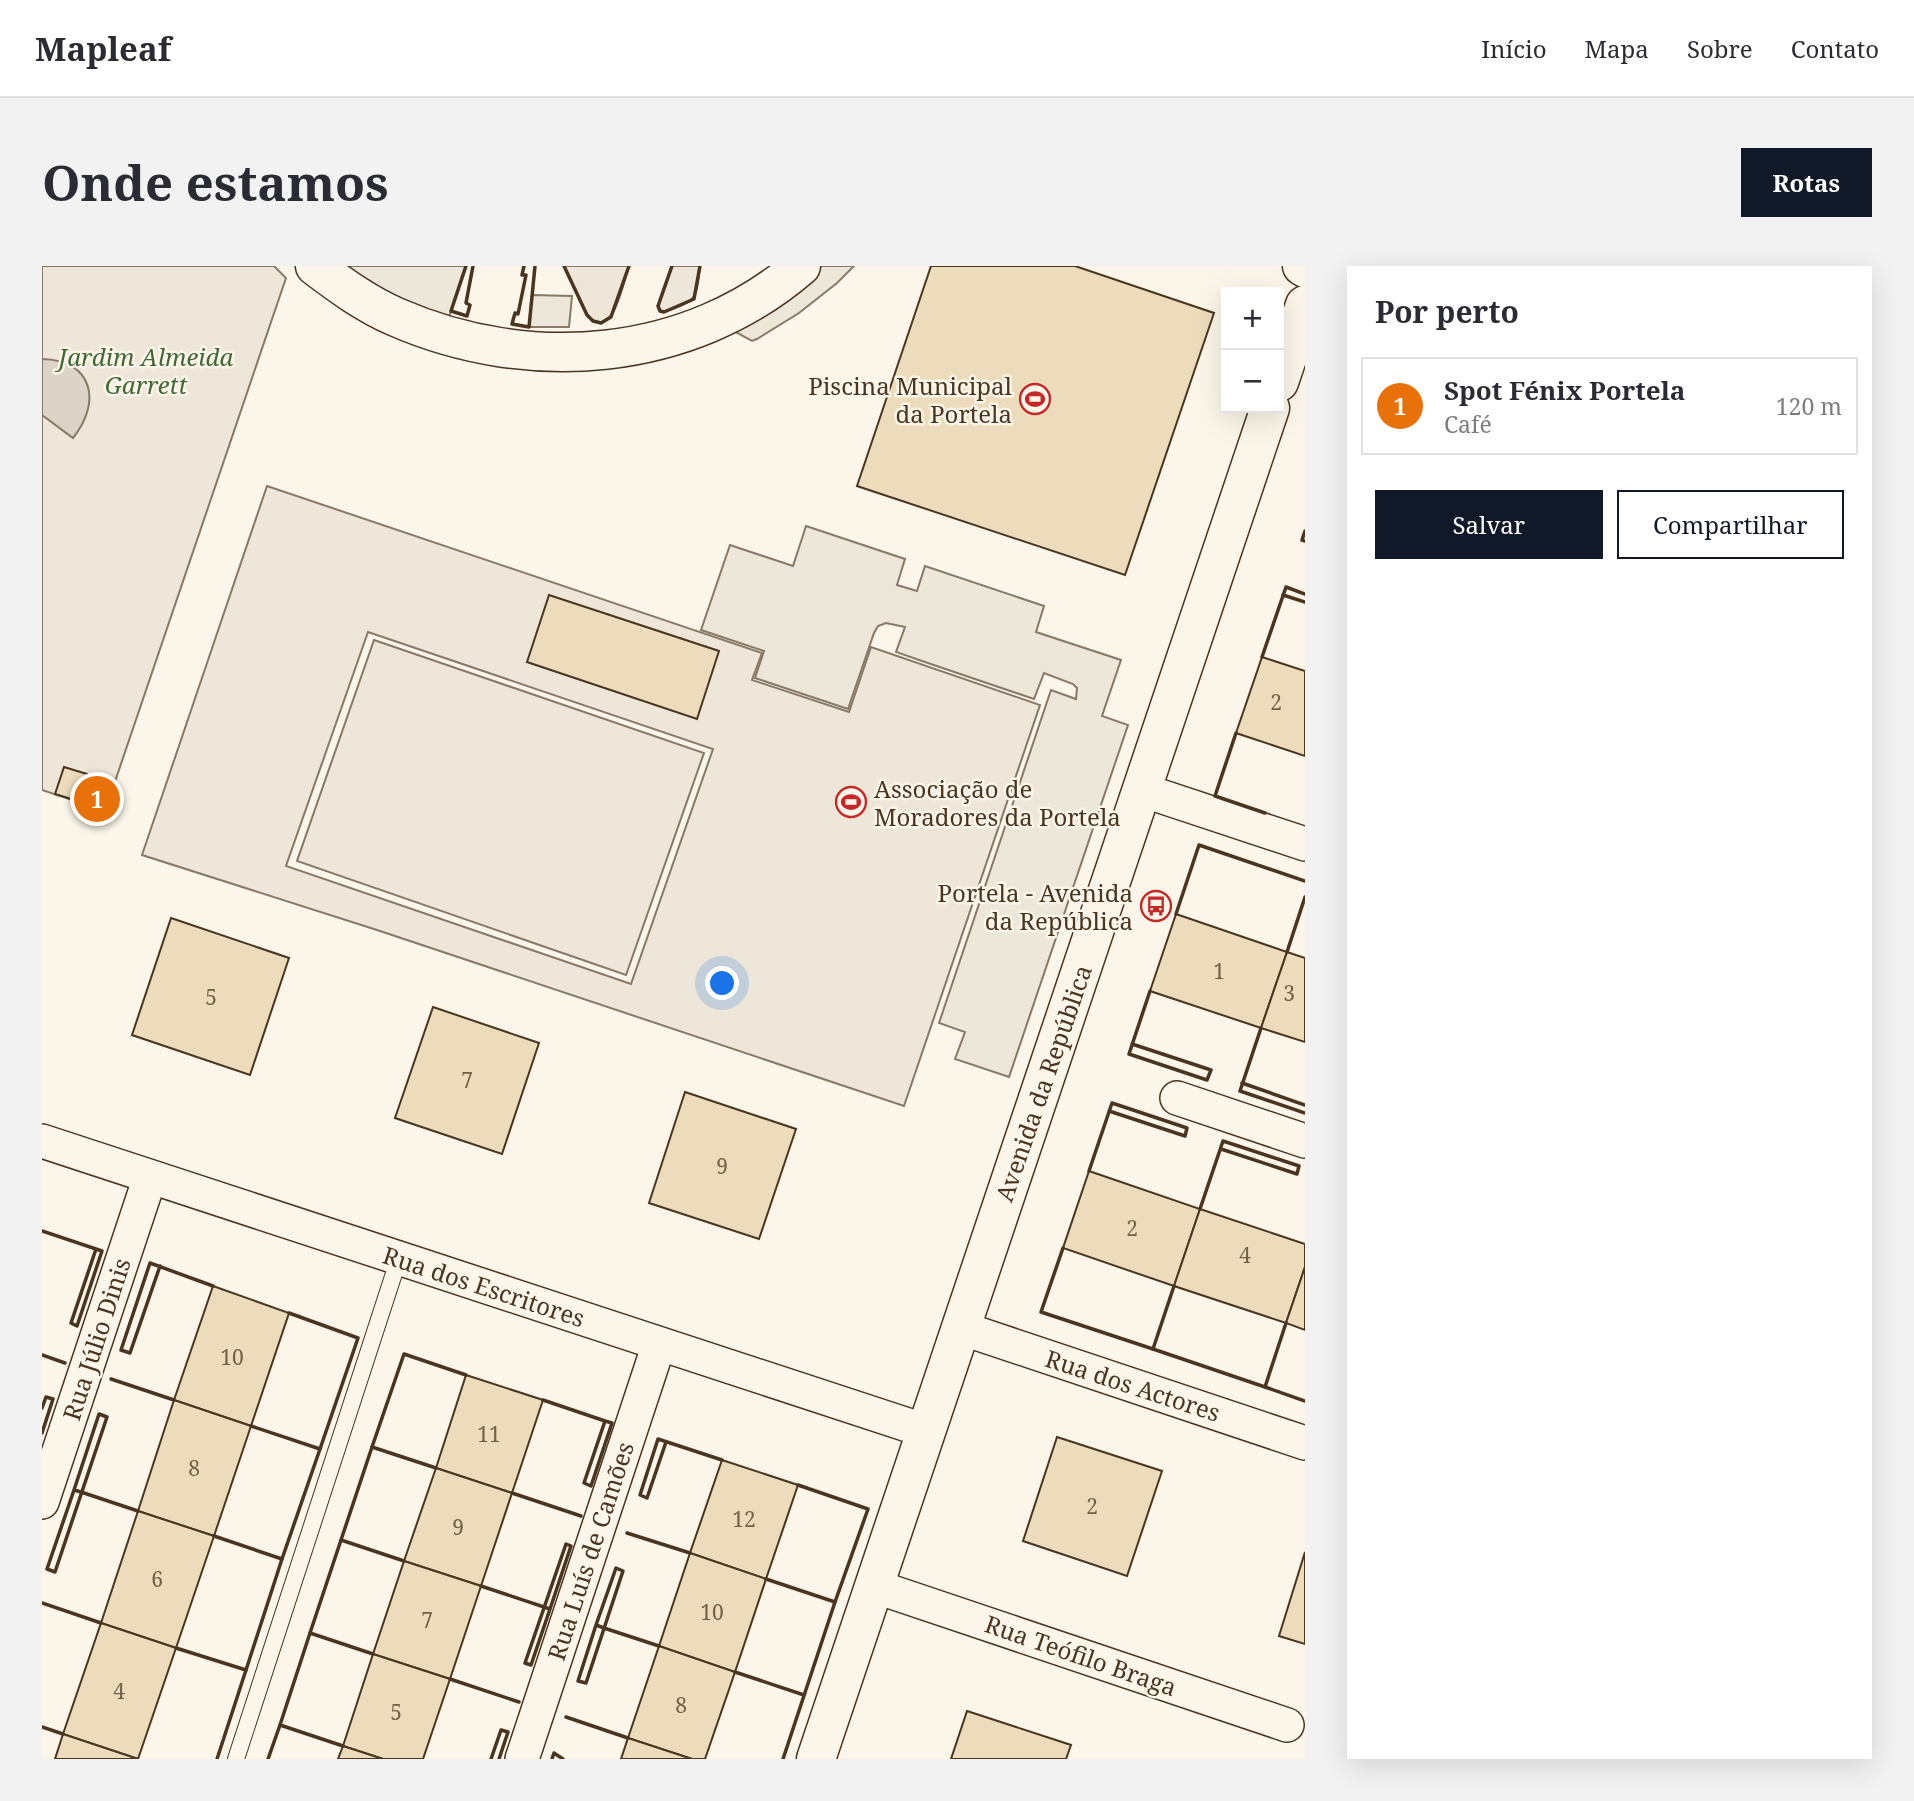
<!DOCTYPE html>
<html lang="pt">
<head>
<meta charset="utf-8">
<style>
	body { margin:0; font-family:"Noto Serif",serif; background:#f2f2f3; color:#2b2b33 }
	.controls { position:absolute; right:21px; top:21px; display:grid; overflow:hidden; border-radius:0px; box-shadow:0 7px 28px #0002 }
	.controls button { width:63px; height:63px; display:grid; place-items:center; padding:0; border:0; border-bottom:2px solid #e1e1e2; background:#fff; color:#2b2b33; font:35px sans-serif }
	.you { position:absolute; left:681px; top:718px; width:24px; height:24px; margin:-18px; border:5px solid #fff; border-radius:50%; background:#1a73e8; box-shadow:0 0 0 10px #1a73e833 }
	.badge { display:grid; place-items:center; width:46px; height:46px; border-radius:50%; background:#111827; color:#fff; font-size:23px; font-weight:700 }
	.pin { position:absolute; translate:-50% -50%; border:4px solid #fff; box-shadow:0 2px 7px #0006 }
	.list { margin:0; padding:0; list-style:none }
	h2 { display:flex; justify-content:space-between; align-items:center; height:91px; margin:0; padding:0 28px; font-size:30px }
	h2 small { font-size:23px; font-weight:400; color:#7c7c81 }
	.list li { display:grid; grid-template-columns:46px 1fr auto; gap:21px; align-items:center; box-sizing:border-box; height:98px; margin:0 14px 14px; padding:0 14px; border:2px solid #e1e1e2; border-radius:0px }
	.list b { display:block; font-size:26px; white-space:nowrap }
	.list p { margin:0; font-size:23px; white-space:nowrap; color:#7c7c81 }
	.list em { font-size:23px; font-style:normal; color:#7c7c81 }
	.actions { display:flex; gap:14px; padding:21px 28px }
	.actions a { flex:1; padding:16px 0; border:2px solid #111827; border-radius:0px; text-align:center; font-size:24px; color:#111827 }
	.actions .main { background:#111827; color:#fff }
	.map { position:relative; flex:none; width:1263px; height:1493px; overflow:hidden; border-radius:0px }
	header { display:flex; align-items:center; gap:42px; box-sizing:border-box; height:98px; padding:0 35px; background:#fff; border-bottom:2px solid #e1e1e2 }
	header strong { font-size:33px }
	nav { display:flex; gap:38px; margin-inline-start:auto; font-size:24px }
	.intro { display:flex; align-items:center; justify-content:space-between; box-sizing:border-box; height:168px; padding:0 42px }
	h1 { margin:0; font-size:49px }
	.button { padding:18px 32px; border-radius:0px; background:#111827; color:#fff; font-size:24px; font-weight:700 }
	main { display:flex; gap:42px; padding:0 42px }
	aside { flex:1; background:#fff; border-radius:0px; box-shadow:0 7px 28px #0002 }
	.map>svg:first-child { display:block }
	.green { fill:#ede6d9; stroke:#887966; stroke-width:2; fill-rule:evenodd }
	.parking { fill:#ede7d9; stroke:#887966; stroke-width:2 }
	.water { fill:#dcd4c6; stroke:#887966; stroke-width:2 }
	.building { fill:#ecdcbc; stroke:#4a3520; stroke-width:2 }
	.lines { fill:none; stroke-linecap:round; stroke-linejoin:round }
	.service-casing { stroke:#4a3520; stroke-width:18 }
	.minor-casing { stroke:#4a3520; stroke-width:36 }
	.tertiary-casing { stroke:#4a3520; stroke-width:41 }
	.primary-casing { stroke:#4a3520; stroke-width:41 }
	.service { stroke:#fbf6e9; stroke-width:16 }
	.minor { stroke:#fbf6e9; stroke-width:33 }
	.tertiary { stroke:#fbf6e9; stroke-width:38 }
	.primary { stroke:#fbf6e9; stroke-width:38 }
	.wall { stroke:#4a3520; stroke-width:3.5 }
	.labels { text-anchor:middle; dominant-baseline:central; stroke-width:5; stroke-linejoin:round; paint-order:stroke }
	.number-label { font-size:21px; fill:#725f47 }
	.park-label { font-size:24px; font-style:italic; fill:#436837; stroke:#fbf6e9 }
	.poi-label { font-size:24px; fill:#4a3520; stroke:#fbf6e9; text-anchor:end }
	.street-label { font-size:24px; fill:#4a3520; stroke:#fbf6e9 }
</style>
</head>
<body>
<header>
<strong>Mapleaf</strong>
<nav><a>Início</a><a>Mapa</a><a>Sobre</a><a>Contato</a></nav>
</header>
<div class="intro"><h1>Onde estamos</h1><a class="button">Rotas</a></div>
<main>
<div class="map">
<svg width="1263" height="1493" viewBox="0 0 1263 1493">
	<rect width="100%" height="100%" fill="#fbf6e9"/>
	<g class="green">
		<path d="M 0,0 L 232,0 L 244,12 L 63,545 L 0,524 Z"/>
		<path d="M 522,0 L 587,0 C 581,17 571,77 545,49 Z"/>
		<path d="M 630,0 L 658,0 C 654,34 655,35 622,46 L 618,45 L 616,40 Z"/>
		<path d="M 225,220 L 720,387 L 710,414 L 807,446 L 829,381 L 998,439 L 862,840 L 335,664 L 100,589 ZM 326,366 L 671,483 L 589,718 L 244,600 Z"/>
		<path d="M 332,374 L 662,487 L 584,709 L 255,595 Z"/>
	</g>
	<g class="parking">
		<path d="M 301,0 L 424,0 L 406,54 L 357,34 Z"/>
		<path d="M 767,0 L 812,0 L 795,17 L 757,47 L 715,73 L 710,75 L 677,57 Z"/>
		<path d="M 490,29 L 530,30 L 527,61 L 487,61 Z"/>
		<path d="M 764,260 L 863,293 L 855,319 L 875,325 L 883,300 L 1002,340 L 994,366 L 1079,394 L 1060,450 L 1086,459 L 967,811 L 913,793 L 923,766 L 897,757 L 1009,424 L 1034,433 L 1035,422 L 1031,418 L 1002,407 L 992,433 L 880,395 L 854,386 L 863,361 L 844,357 L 836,360 L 832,367 L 806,443 L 713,412 L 722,385 L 659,364 L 688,279 L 751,300 Z"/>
	</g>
	<path class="water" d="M 0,93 C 51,94 60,136 31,172 L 0,149 Z"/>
	<g class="building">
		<path d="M 889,0 L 1033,0 L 1172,47 L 1083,309 L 815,220 Z"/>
		<path d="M 507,329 L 677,385 L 655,453 L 485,396 Z"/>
		<path d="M 1220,391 L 1263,405 L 1263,490 L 1194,467 Z"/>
		<path d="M 22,501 L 45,508 L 36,535 L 13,528 Z"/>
		<path d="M 44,515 L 58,516 L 72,524 L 68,539 L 62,540 L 59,550 L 40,543 L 43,534 L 39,531 Z"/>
		<path d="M 1134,648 L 1245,686 L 1219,762 L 1108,725 Z"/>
		<path d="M 129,652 L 247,692 L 208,809 L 90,769 Z"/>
		<path d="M 1245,686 L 1263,692 L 1263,776 L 1219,762 Z"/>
		<path d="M 391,741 L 497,777 L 460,888 L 353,852 Z"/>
		<path d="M 643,826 L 754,863 L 717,973 L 607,937 Z"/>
		<path d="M 1047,905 L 1158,943 L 1132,1020 L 1021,982 Z"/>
		<path d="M 1158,943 L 1263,978 L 1263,1001 L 1244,1057 L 1132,1020 Z"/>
		<path d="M 1263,1001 L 1263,1064 L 1244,1057 Z"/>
		<path d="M 171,1020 L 247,1047 L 209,1160 L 132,1134 Z"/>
		<path d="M 424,1109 L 501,1134 L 470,1227 L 394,1202 Z"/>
		<path d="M 132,1134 L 209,1160 L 172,1270 L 96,1245 Z"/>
		<path d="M 1015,1171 L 1120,1205 L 1085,1310 L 981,1275 Z"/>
		<path d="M 680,1194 L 756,1219 L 724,1313 L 648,1287 Z"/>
		<path d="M 394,1202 L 470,1227 L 439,1320 L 362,1295 Z"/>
		<path d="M 96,1245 L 172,1270 L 134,1382 L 59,1357 Z"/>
		<path d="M 1263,1286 L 1263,1378 L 1237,1370 Z"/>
		<path d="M 648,1287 L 724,1313 L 693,1406 L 617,1380 Z"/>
		<path d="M 362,1295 L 439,1320 L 408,1413 L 331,1388 Z"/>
		<path d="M 59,1357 L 134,1382 L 96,1493 L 21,1468 Z"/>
		<path d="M 617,1380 L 693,1406 L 663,1493 L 650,1493 L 586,1472 Z"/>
		<path d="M 331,1388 L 408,1413 L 381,1493 L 341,1493 L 301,1480 Z"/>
		<path d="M 925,1445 L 1029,1479 L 1024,1493 L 909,1493 Z"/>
		<path d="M 21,1468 L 96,1493 L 13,1493 Z"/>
		<path d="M 586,1472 L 650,1493 L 579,1493 Z"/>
		<path d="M 301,1480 L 341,1493 L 296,1493 Z"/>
	</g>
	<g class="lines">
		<g class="service-casing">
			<path id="service" d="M 194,1493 L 357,992"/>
		</g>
		<g class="minor-casing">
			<g id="minor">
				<path d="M 1100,524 L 1263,578"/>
				<path d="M 1135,832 L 1263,875"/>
				<path d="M 0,875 L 884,1165"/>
				<path d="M 919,1062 L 1263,1177"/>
				<path d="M 0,1236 L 108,911"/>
				<path d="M 832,1320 L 1245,1459"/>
				<path d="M 480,1493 L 617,1078"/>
			</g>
		</g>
		<g class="tertiary-casing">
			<g id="tertiary">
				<path d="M 1237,116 L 1263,39"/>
				<path d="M 774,1493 L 1228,142"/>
			</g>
		</g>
		<g class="primary-casing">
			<g id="primary">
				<path d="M 273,0 C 298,19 324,38 354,51 C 487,109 647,97 759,0"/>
				<path d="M 1260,0 L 1263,2"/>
			</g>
		</g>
		<use href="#service" class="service"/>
		<use href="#minor" class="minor"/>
		<use href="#tertiary" class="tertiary"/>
		<use href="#primary" class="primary"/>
		<g class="wall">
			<path d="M 424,0 L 409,45 L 425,50 L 428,39 L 424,37 L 431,0"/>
			<path d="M 482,0 L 480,9 L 484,9 L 476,48 L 473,47 L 470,58 L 487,61 L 493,0"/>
			<path d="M 522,0 L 545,49 L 551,55 L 559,57 L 569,51 L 587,0"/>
			<path d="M 630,0 L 616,40 L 618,45 L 622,46 L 652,33 L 658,0"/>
			<path d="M 1263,265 L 1260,274 L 1263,275"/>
			<path d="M 1241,329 L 1263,336"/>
			<path d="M 1220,391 L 1244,321 L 1263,328"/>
			<path d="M 1194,467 L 1173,530 L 1223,547"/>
			<path d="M 1134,648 L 1157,579 L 1263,615"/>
			<path d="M 1245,686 L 1263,631"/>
			<path d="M 1219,762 L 1198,825 L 1263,847"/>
			<path d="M 1090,778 L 1169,804 L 1165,814 L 1087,788 L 1108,725"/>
			<path d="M 1200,817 L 1263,839"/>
			<path d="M 1047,905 L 1070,837 L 1145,862 L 1143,870 L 1067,845"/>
			<path d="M 1158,943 L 1181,875 L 1257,900 L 1255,908 L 1179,883"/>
			<path d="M 0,965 L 60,985 L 35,1060 L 29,1057 L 54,983"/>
			<path d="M 1021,982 L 999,1046 L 1111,1083 L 1132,1020"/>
			<path d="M 118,1000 L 88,1087 L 79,1084 L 108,997 L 171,1020"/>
			<path d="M 1111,1083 L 1223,1121 L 1244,1057"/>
			<path d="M 0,1089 L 23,1097"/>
			<path d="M 69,1113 L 132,1134"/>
			<path d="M 1223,1121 L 1263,1135"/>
			<path d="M 501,1134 L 563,1155 L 570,1157 L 549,1220 L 542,1217 L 563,1155"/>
			<path d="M 0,1142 L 4,1131 L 11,1133 L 0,1167"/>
			<path d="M 209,1160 L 278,1183 L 316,1072 L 247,1047"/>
			<path d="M 624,1176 L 605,1232 L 598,1229 L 616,1173 L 680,1194"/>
			<path d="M 330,1181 L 299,1274 L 362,1295"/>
			<path d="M 394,1202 L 330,1181 L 362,1088 L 424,1109"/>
			<path d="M 32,1224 L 57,1148 L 65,1151 L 13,1306 L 5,1303 L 32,1224 L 39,1226 L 96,1245"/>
			<path d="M 470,1227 L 539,1250"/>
			<path d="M 585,1267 L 648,1287"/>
			<path d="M 172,1270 L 240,1293 L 278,1183"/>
			<path d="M 299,1274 L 268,1367 L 331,1388"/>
			<path d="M 724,1313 L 793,1336 L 826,1243 L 756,1219"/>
			<path d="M 439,1320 L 508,1343 L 489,1399 L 483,1397 L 524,1278 L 529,1280 L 508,1343"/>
			<path d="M 0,1337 L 59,1357"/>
			<path d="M 554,1359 L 536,1415 L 544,1417 L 581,1305 L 574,1302 L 554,1359 L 562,1362 L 617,1380"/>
			<path d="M 268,1367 L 238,1459 L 301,1480"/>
			<path d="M 134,1382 L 204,1404 L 240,1293"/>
			<path d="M 693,1406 L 762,1429"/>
			<path d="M 408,1413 L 477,1436"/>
			<path d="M 524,1451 L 586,1472"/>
			<path d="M 0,1461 L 21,1468"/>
			<path d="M 175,1493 L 204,1404"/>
			<path d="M 226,1493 L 238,1459"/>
			<path d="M 449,1493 L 459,1464 L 466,1466 L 457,1493"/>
			<path d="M 510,1493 L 512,1487 L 521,1493"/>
			<path d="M 741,1493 L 793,1336"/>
		</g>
	</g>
	<defs>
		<g id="stadium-ring" transform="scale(1.575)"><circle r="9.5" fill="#fbf6e9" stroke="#c62828" stroke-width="1.5"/><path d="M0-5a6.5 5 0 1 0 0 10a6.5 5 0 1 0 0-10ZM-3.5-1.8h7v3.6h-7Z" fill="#c62828"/></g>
		<g id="bus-ring" transform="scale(1.575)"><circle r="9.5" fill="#fbf6e9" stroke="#c62828" stroke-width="1.5"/><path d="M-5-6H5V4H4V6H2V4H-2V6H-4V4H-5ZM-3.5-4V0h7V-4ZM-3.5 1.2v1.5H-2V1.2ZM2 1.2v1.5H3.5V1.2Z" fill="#c62828"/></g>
	</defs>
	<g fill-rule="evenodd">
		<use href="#stadium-ring" x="993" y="133"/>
		<use href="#stadium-ring" x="809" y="536"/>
		<use href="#bus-ring" x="1114" y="640"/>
	</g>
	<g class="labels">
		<g class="number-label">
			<text x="1234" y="436">2</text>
			<text x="1177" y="705">1</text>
			<text x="1247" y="727">3</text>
			<text x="169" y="731">5</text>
			<text x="425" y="814">7</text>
			<text x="680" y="900">9</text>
			<text x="1090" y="962">2</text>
			<text x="1203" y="989">4</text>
			<text x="190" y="1091">10</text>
			<text x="447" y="1168">11</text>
			<text x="152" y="1202">8</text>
			<text x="1050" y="1240">2</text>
			<text x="702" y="1253">12</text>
			<text x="416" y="1261">9</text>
			<text x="115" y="1313">6</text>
			<text x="670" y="1346">10</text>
			<text x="385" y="1354">7</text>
			<text x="77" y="1425">4</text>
			<text x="639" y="1439">8</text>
			<text x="354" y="1446">5</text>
		</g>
		<g class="park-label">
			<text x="104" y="90">Jardim Almeida<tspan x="104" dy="28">Garrett</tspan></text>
		</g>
		<g class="poi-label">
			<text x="970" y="119">Piscina Municipal<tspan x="970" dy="28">da Portela</tspan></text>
			<text x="832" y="522" text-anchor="start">Associação de<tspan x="832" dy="28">Moradores da Portela</tspan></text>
			<text x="1091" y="626">Portela - Avenida<tspan x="1091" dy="28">da República</tspan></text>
		</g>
		<g class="street-label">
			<text transform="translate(1001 817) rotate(-71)">Avenida da República</text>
			<text transform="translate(442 1020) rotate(18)">Rua dos Escritores</text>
			<text transform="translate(54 1073) rotate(-72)">Rua Júlio Dinis</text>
			<text transform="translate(1091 1119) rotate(18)">Rua dos Actores</text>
			<text transform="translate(548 1285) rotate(-72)">Rua Luís de Camões</text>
			<text transform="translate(1039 1389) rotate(19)">Rua Teófilo Braga</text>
		</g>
	</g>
</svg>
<div class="controls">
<button>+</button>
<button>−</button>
</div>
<div class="you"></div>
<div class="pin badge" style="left:55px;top:533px;background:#e8710a">1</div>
</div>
<aside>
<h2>Por perto<small></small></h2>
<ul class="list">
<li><span class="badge" style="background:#e8710a">1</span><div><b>Spot Fénix Portela</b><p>Café</p></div><em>120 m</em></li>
</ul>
<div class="actions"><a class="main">Salvar</a><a>Compartilhar</a></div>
</aside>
</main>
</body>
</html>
